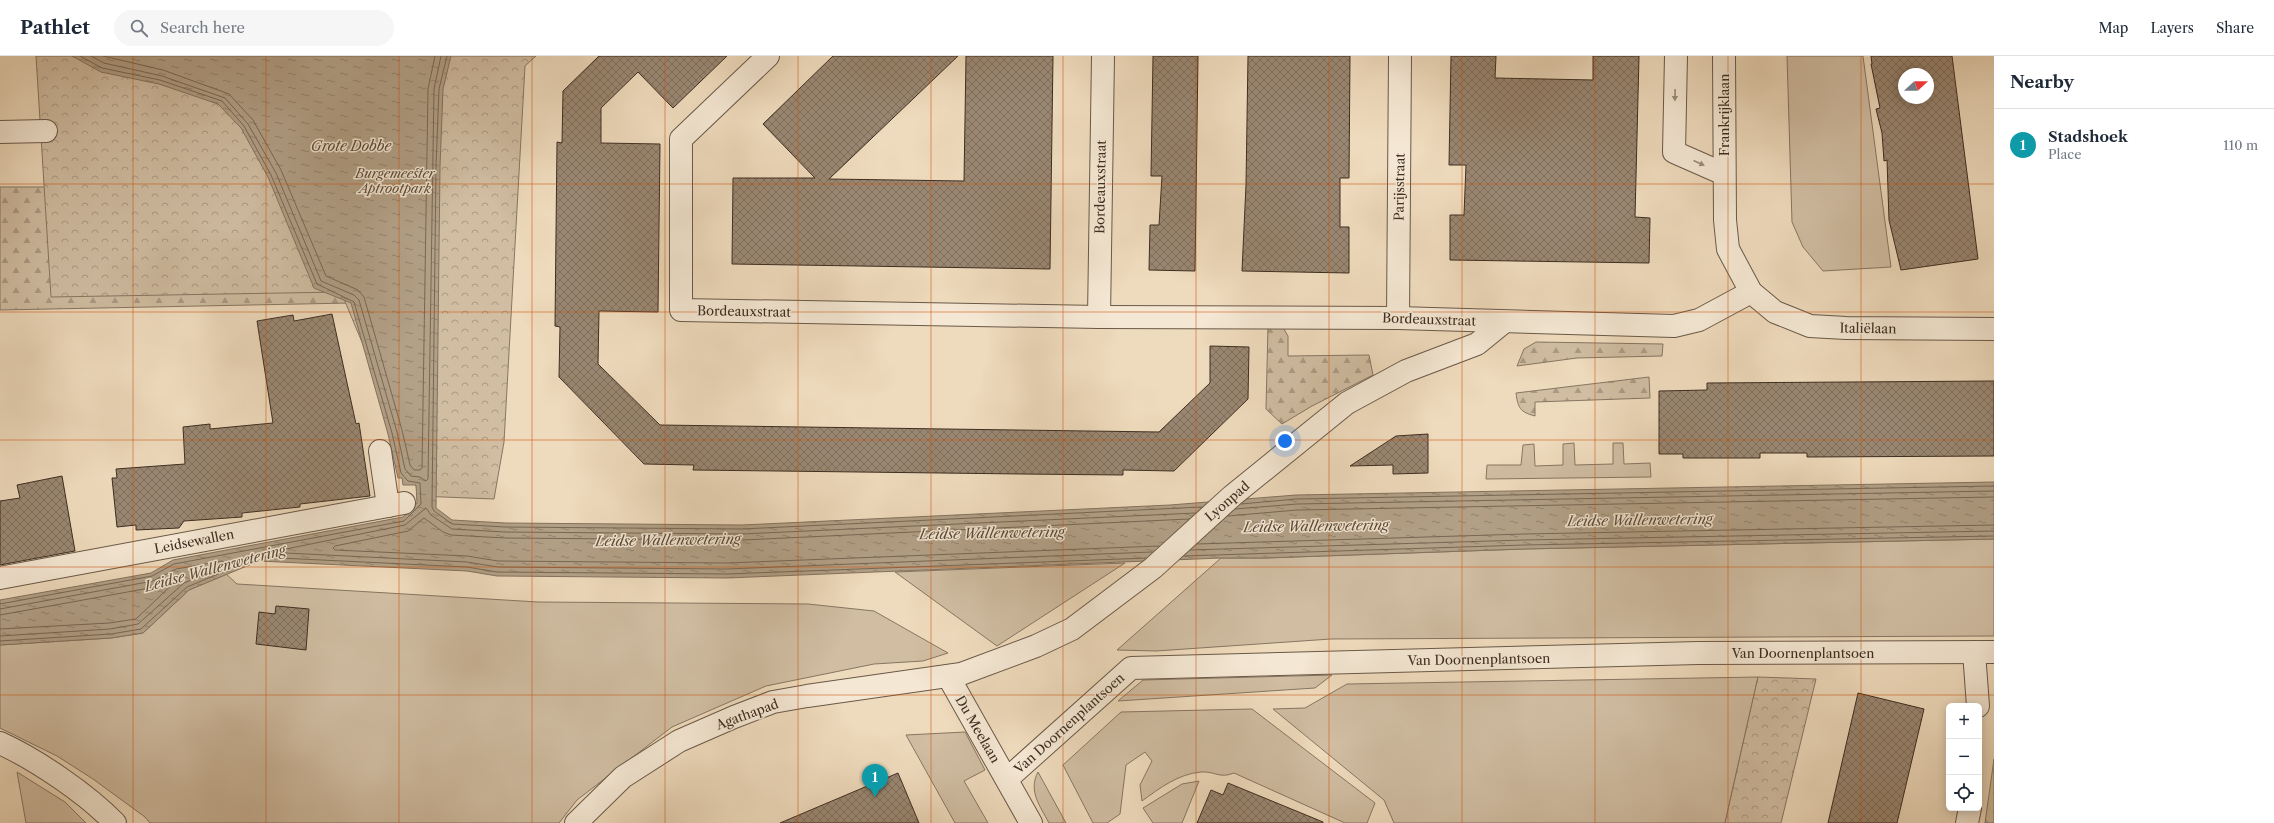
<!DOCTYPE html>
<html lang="en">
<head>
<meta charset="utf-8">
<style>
	body { margin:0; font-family:"Libre Caslon Text",serif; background:#f6f6f7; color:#1f2937 }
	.controls { position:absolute; right:12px; bottom:12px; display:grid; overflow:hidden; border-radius:6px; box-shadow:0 2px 10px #0003 }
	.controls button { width:36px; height:36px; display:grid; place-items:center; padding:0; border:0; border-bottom:1px solid #e0e1e3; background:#fff; color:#1f2937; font:20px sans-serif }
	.compass { position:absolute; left:1898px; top:12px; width:36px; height:36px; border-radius:50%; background:#fff; box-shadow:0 2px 10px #0003; rotate:68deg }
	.you { position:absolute; left:1285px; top:385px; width:14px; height:14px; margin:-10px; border:3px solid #fff; border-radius:50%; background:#1a73e8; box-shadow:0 0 0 6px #1a73e833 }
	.badge { display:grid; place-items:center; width:26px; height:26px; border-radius:50%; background:#0f766e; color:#fff; font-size:13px; font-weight:700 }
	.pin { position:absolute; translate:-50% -33px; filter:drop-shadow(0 1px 2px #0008) }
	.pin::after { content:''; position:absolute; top:21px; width:14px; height:12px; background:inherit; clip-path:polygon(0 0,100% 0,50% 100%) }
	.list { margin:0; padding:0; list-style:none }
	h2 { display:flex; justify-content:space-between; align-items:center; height:52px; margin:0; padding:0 16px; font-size:17px }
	h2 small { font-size:13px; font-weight:400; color:#747a83 }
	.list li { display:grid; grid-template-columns:26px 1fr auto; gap:12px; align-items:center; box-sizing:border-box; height:72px; padding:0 16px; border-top:1px solid #e0e1e3 }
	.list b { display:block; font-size:15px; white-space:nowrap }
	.list p { margin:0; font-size:13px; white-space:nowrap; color:#747a83 }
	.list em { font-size:13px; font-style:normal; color:#747a83 }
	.icon { flex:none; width:22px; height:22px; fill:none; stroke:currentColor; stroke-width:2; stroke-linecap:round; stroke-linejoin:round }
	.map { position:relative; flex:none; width:1994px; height:767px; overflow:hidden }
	header { display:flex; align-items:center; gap:24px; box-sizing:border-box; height:56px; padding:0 20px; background:#fff; border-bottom:1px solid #e0e1e3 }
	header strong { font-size:19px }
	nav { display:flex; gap:22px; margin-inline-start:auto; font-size:14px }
	.search { width:280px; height:36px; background:#f6f6f7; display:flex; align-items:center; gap:10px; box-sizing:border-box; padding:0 14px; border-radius:22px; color:#747a83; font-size:15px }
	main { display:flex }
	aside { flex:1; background:#fff }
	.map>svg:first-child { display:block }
	.grass { fill:#d0bda2; stroke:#877662 }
	.forest { fill:url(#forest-firs); stroke:#877662 }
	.park { fill:url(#park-crowns); stroke:#877662 }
	.water { fill:url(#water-ripples); stroke:#84725e }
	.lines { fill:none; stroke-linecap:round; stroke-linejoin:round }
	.shore { stroke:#786754; stroke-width:1 }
	.building { fill:url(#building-cross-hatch); stroke:#3e2e21; fill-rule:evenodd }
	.minor-casing { stroke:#6a5948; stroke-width:24 }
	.minor { stroke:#f4e7d3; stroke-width:22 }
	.oneway { fill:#998a7a }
	.grid { fill:none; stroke:#ce530f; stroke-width:1; stroke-opacity:0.55 }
	.labels { text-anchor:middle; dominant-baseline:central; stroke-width:3; stroke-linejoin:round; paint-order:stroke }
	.street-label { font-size:13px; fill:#3e2e21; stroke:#f4e7d3 }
	.park-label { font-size:13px; font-style:italic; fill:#5b4b3b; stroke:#f4e7d3 }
	.water-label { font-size:14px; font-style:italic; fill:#5b4a3a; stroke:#f4e7d3 }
</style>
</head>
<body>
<header>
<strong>Pathlet</strong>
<div class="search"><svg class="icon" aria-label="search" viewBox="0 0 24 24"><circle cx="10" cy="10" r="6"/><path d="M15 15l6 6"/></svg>Search here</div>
<nav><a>Map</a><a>Layers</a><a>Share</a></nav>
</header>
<main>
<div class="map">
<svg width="1994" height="767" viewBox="0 0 1994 767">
	<defs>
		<pattern id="forest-firs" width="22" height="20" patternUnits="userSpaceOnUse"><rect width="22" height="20" fill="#d0bda2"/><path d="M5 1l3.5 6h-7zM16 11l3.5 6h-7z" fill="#aa9a84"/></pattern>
		<pattern id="park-crowns" width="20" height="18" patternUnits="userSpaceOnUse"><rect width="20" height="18" fill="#d0bda2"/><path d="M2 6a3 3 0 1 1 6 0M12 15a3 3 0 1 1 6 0" fill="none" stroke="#aa9a84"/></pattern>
		<pattern id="water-ripples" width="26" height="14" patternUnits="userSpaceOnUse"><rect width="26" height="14" fill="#b2a087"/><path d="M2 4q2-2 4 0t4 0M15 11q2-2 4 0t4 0" fill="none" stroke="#92836e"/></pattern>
		<pattern id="building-cross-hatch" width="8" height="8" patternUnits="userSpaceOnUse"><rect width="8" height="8" fill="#9a8772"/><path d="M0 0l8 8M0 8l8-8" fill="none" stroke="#7f6f5d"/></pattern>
	</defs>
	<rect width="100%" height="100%" fill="#eedabc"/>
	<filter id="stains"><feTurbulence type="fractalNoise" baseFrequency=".005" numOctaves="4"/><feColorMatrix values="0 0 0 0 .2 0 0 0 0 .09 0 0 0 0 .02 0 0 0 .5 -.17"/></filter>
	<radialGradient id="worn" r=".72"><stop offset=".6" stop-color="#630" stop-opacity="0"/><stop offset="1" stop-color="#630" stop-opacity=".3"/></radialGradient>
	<g class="grass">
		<path d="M 1787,0 L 1863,0 L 1891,211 L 1823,215 L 1803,191 L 1792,166 Z"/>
		<path d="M 1574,387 L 1575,409 L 1613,408 L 1613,387 L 1623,387 L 1624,408 L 1650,407 L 1651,421 L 1486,423 L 1487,409 L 1521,409 L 1523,389 L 1534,388 L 1535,410 L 1563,409 L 1563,388 Z"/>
		<path d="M 1994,483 L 1994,580 L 1331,583 L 1156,595 L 1117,594 L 1221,502 L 1265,502 L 1524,493 Z"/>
		<path d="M 1125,507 L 997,590 L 895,516 Z"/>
		<path d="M 226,518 L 237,528 L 538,546 L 808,548 L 874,555 L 948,597 L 923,605 L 874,608 L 766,630 L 672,671 L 577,744 L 559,767 L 150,767 L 145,761 L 93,723 L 57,700 L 0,672 L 0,589 L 111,582 L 143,577 L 189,534 Z"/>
		<path d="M 1332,619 L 1315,632 L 1118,645 L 1143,624 Z"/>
		<path d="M 1758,621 L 1725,767 L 1394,767 L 1384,744 L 1273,653 L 1305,652 L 1347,628 Z"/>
		<path d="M 1252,653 L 1375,747 L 1367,767 L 1345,767 L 1234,717 C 1219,723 1215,715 1201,716 C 1178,718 1160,732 1142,745 L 1140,729 L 1152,705 L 1145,696 L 1126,709 L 1120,758 L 1107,767 L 1093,767 L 1063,709 L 1121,656 Z"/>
		<path d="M 965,676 L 985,714 L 964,725 L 988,767 L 955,767 L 906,679 Z"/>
		<path d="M 17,716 L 65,746 L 86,767 L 26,767 Z"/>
		<path d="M 1038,716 L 1066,767 L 1049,767 C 1040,750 1028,735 1038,716 Z"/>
		<path d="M 1199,725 L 1182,767 L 1153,767 L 1143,752 L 1182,728 Z"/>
	</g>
	<g class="forest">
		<path d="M 38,0 L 351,247 L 0,254 L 0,131 L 60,131 Z"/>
		<path d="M 1268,270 L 1282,270 L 1288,280 L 1288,300 L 1369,299 L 1373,319 L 1312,350 L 1282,368 L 1266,353 Z"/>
		<path d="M 1536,286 L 1663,288 L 1662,300 L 1577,302 L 1517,310 L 1524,293 Z"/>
		<path d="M 1649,321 L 1650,342 L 1535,346 L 1535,360 C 1520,356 1518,352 1516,337 Z"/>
		<path d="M 1994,703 L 1994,767 L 1985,767 Z"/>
	</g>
	<g class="park">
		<path d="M 36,0 L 536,0 L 525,10 L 504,386 L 494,443 L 418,440 L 411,403 L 341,236 L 51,241 Z"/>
		<path d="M 1758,621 L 1816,623 L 1781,767 L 1725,767 Z"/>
	</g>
	<path class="water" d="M 72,0 L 451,0 L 443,33 L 440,110 L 436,452 L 452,464 L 505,467 L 742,469 L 1170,449 L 1296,439 L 1994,426 L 1994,483 L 1524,493 L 1265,502 L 1221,502 L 727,522 L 497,520 L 467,515 L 259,505 L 189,534 L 143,577 L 111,582 L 0,589 L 0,544 L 151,517 L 173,504 L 403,461 L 417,447 L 416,429 L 403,429 L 402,422 L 398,422 L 388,378 L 351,247 L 314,232 L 268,121 L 241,72 L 218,48 L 159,28 L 101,16 Z"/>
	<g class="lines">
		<g class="shore">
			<path d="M 91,0 L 104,7 L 162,20 L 225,42 L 248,68 L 276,117 L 321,225 L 354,239 L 359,244 L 397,376 L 405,413 L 411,420 L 420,421 L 426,425 L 428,423 L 434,33 L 441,0"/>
			<path d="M 103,0 L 163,14 L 229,38 L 253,64 L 281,114 L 326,220 L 358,234 L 364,241 L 402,374 L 410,409 L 414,414 L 420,414 L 422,412 L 428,33 L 435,0"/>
			<path d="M 447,0 L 439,33 L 436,110 L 432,451 L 434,455 L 452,468 L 505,471 L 742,473 L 1202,451"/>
			<path d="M 1241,448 L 1296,443 L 1994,430"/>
			<path d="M 1235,453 L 1297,448 L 1994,435"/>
			<path d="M 1228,460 L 1297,454 L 1994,441"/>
			<path d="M 1197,488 L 1524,478 L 1994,469"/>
			<path d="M 1159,490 L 727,507 L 498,505 L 467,500 L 335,494 L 333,492 L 335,490 L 408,475 L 424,462 L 443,476 L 451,479 L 505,482 L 743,484 L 1189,463"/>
			<path d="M 1190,494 L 1524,484 L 1994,475"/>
			<path d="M 1152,496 L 727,513 L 498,511 L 467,506 L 286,497 L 284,495 L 286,493 L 405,469 L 426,452 L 431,459 L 452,473 L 505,476 L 742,478 L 1196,457"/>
			<path d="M 1184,500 L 1524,489 L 1994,480"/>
			<path d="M 0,548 L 152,520 L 174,508 L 404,465 L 421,448 L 420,427 L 408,425 L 401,417 L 392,377 L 354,246 L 317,228 L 271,119 L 244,70 L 222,45 L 160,24 L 102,12 L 80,0"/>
			<path d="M 0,553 L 153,525 L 176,513 L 222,505 L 225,507 L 214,515 L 184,527 L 138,568 L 110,573 L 0,580"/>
			<path d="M 0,559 L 155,531 L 178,519 L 181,520 L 136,563 L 109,567 L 0,573"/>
			<path d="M 0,585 L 111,578 L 141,573 L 187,531 L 259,501 L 467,511 L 497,516 L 727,518 L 1147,502"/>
		</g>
	</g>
	<g class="building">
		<path d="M 599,0 L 727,0 L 673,52 L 638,16 L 601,52 L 601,87 L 660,88 L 658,256 L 599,255 L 598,308 L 660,369 L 1159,376 L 1210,327 L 1210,290 L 1249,291 L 1248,343 L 1174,415 L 1123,414 L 1123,419 L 1022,418 L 693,414 L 694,409 L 644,408 L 559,321 L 560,271 L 555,270 L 557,86 L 562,87 L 563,35 Z"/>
		<path d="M 833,0 L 958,0 L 829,123 L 964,125 L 966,0 L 1053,0 L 1050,213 L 732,208 L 733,122 L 815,122 L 763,68 Z"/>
		<path d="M 1153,0 L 1198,0 L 1195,215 L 1149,214 L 1150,169 L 1159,169 L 1162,120 L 1151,120 Z"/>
		<path d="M 1248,0 L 1350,0 L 1349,122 L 1340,122 L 1340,171 L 1349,171 L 1349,217 L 1242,215 L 1246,129 Z"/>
		<path d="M 1451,0 L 1496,0 L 1495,22 L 1593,24 L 1593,0 L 1639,0 L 1635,161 L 1650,162 L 1649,207 L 1450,204 L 1450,159 L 1464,159 L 1466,109 L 1449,109 Z"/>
		<path d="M 1871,0 L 1952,0 L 1978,203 L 1901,214 L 1889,164 L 1887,104 L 1884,105 L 1882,77 L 1876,53 L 1880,52 L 1871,8 L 1872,8 ZM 1904,18 L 1928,18 L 1928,42 L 1904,42 Z"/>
		<path d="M 332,258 L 356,368 L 359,367 L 370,440 L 300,448 L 300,451 L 242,457 L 242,461 L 184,465 L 179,472 L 136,474 L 136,469 L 117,471 L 112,422 L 117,422 L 116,413 L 185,408 L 183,371 L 210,368 L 210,373 L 273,367 L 257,265 L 293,259 L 294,265 Z"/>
		<path d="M 1994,325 L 1994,400 L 1807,401 L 1807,397 L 1760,397 L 1760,402 L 1683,402 L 1683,398 L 1659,398 L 1659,335 L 1707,334 L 1707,327 Z"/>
		<path d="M 1428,378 L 1428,417 L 1393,418 L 1393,409 L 1350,410 L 1396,380 Z"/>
		<path d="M 62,420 L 75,495 L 0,509 L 0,445 L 20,442 L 17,429 Z"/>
		<path d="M 276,550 L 309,553 L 306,594 L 256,588 L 259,556 L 275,558 Z"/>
		<path d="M 1858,637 L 1924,653 L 1897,767 L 1828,767 Z"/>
		<path d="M 898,717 L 919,767 L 780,767 Z"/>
		<path d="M 1228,727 L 1323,766 L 1323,767 L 1197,767 L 1211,734 L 1223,739 Z"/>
	</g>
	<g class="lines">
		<g class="minor-casing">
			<g id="minor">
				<path d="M 768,0 L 681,83 L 681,254 L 1099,261 L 1398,262 L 1674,270 L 1699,264 L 1751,236"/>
				<path d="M 1676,0 L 1674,96 L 1724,118"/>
				<path d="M 1724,0 L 1725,164 L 1728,193 L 1751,236 L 1775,256 L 1810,270 L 1846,272 L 1994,273"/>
				<path d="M 0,76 L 46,75"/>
				<path d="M 1099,261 L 1103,0"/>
				<path d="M 1398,262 L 1400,0"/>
				<path d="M 380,395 L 388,450"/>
				<path d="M 0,522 L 404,447"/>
				<path d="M 1974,596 L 1978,650"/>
				<path d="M 948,620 L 1031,767"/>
				<path d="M 0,687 C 37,704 87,738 115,767"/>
				<path d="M 1007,723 L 1131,612 L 1698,597 L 1994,596"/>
				<path d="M 576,767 L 623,721 L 679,685 L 734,661 L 773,646 L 807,640 L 961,618 L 1036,590 L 1072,573 L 1153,512 L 1232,440 L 1347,347 L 1406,315 L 1477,288 L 1504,266"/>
				<path d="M 1967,767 L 1970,752"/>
			</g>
		</g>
		<use href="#minor" class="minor"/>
	</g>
	<defs><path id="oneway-solid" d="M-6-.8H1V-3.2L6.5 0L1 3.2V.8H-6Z"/></defs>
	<g class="oneway">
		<use href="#oneway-solid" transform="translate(1675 39) rotate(91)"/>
		<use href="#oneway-solid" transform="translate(1699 107) rotate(24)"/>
	</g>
	<path class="grid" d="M 133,0 L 133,767M 266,0 L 266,767M 399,0 L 399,767M 532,0 L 532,767M 665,0 L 665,767M 798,0 L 798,767M 931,0 L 931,767M 1063,0 L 1063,767M 1196,0 L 1196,767M 1329,0 L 1329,767M 1462,0 L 1462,767M 1595,0 L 1595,767M 1728,0 L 1728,767M 1861,0 L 1861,767M 0,128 L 1994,128M 0,256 L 1994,256M 0,384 L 1994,384M 0,511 L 1994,511M 0,639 L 1994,639"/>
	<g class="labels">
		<g class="street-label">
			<text transform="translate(1724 59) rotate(-90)">Frankrijklaan</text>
			<text transform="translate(1100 131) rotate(-89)">Bordeauxstraat</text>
			<text transform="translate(1399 131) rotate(-89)">Parijsstraat</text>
			<text transform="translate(744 255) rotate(1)">Bordeauxstraat</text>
			<text transform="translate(1429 263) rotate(2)">Bordeauxstraat</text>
			<text transform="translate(1868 272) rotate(1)">Italiëlaan</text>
			<text transform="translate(1227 445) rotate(-41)">Lyonpad</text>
			<text transform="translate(194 485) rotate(-11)">Leidsewallen</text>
			<text x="1803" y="597">Van Doornenplantsoen</text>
			<text transform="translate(1479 603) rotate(-1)">Van Doornenplantsoen</text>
			<text transform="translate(747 658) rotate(-20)">Agathapad</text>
			<text transform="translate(1069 667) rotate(-42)">Van Doornenplantsoen</text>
			<text transform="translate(978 673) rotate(60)">Du Meelaan</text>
		</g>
		<g class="park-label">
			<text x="395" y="117">Burgemeester<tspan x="395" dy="15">Aptrootpark</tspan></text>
		</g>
		<g class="water-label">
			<text x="351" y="90">Grote Dobbe</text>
			<text transform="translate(1640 464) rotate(-1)">Leidse Wallenwetering</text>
			<text transform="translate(1316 470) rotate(-1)">Leidse Wallenwetering</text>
			<text transform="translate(992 477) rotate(-1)">Leidse Wallenwetering</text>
			<text transform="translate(668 484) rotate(-1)">Leidse Wallenwetering</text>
			<text transform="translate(215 512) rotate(-15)">Leidse Wallenwetering</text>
		</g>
	</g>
	<rect width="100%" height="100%" filter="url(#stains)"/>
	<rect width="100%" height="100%" fill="url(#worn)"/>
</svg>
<div class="controls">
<button>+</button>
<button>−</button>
<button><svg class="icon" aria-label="locate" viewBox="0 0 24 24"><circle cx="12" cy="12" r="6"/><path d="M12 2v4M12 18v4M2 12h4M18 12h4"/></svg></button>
</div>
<svg class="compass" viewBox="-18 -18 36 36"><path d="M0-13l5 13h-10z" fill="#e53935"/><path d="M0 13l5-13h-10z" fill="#747a83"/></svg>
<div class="you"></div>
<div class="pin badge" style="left:875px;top:741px;background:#0f9aa8">1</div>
</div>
<aside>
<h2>Nearby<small></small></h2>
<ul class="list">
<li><span class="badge" style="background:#0f9aa8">1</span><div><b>Stadshoek</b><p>Place</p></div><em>110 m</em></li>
</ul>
</aside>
</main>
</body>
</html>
